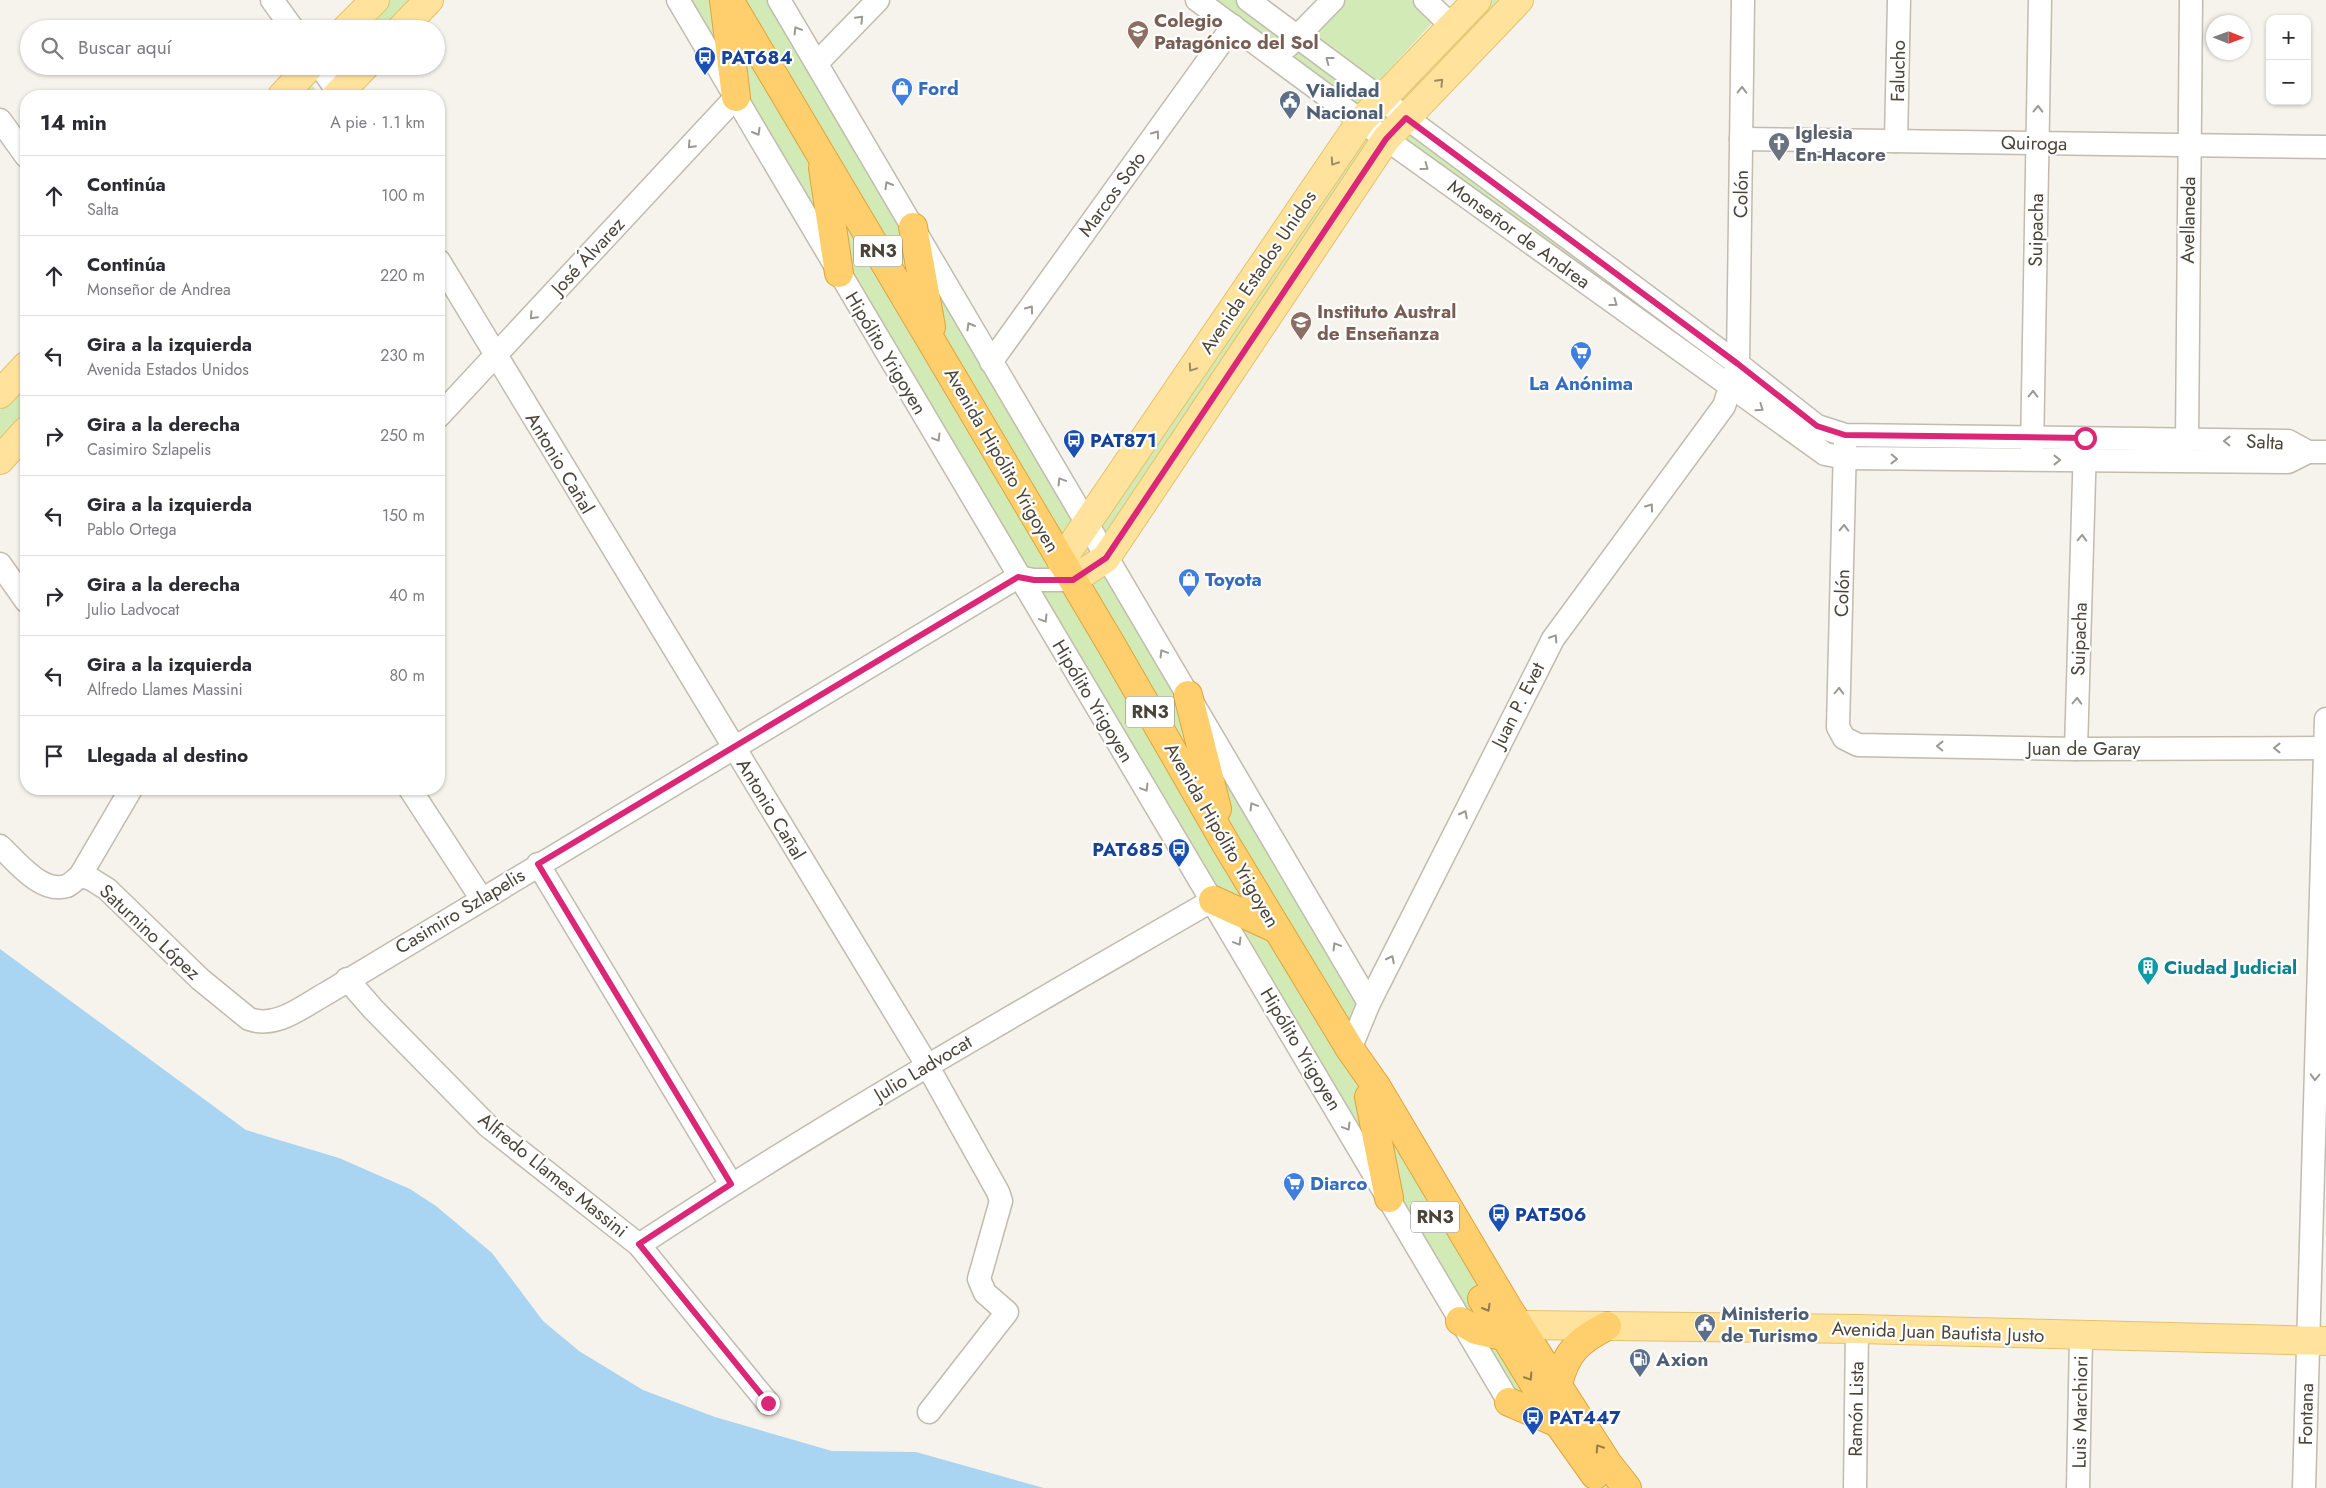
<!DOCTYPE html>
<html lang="es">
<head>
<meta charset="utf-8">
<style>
	body { margin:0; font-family:Jost,sans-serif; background:#f7f7f7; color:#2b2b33 }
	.controls { position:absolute; right:15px; top:15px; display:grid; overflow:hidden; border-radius:10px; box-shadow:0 1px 4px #0004 }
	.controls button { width:45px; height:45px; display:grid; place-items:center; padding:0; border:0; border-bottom:1px solid #e1e1e2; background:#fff; color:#2b2b33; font:25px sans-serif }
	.compass { position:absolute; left:2206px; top:15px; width:45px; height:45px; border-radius:50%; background:#fff; box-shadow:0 1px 4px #0004; rotate:91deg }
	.stop { position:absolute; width:15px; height:15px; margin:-11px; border:4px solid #db2777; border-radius:50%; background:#fff }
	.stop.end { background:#db2777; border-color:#fff; box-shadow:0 1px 5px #0008 }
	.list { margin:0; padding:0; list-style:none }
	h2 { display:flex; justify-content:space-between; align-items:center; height:65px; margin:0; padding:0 20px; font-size:21px }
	h2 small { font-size:16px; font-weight:400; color:#7c7c81 }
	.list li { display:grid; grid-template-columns:32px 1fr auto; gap:15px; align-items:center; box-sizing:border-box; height:80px; padding:0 20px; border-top:1px solid #e1e1e2 }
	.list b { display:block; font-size:19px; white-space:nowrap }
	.list p { margin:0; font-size:16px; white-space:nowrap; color:#7c7c81 }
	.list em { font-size:16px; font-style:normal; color:#7c7c81 }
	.icon { flex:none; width:28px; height:28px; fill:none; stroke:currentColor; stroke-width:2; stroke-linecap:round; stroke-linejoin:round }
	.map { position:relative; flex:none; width:2326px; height:1488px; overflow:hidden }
	.search { position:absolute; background:#fff; box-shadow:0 1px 4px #0004; left:20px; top:20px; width:425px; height:55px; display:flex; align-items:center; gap:12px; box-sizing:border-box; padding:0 18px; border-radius:28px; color:#7c7c81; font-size:19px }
	.panel { position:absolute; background:#fff; box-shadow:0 1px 4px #0004; left:20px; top:90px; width:425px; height:705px; border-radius:20px }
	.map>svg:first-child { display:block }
	.green { fill:#d2eab5 }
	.water { fill:#a9d4f2 }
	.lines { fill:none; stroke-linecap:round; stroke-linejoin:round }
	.minor-casing { stroke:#c2bbae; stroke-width:25 }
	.major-casing { stroke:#e6c16a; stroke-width:30 }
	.highway-casing { stroke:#e0a43c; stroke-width:30 }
	.minor { stroke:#fff; stroke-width:22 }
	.major { stroke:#ffe39c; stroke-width:28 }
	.highway { stroke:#ffcf6e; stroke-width:28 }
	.oneway { stroke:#9c9892 }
	.oneway2 { stroke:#9c8c66 }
	.oneway3 { stroke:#937c4e }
	.route { stroke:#db2777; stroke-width:6 }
	.labels { text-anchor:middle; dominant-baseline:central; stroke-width:4.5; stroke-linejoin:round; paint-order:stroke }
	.shield { fill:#fff; stroke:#817c74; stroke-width:1 }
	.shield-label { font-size:18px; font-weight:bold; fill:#4b4439 }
	.education-label { font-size:19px; font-weight:bold; fill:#785e54; stroke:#fff; text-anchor:start }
	.transit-label { font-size:19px; font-weight:bold; fill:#164399; stroke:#fff; text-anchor:start }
	.street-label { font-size:19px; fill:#4b4439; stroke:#fff }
	.shop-label { font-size:19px; font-weight:bold; fill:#366cbe; stroke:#fff; text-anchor:start }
	.service-label { font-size:19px; font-weight:bold; fill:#4e5e75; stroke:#fff; text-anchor:start }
	.worship-label { font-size:19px; font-weight:bold; fill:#5b616d; stroke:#fff; text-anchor:start }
	.culture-label { font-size:19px; font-weight:bold; fill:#0d838f; stroke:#fff; text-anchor:start }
</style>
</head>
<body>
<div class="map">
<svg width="2326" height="1488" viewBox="0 0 2326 1488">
	<rect width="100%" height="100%" fill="#f6f3ec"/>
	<g class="green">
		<path d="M 387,0 L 414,0 L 388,29 L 359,29 Z"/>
		<path d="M 678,0 L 779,0 L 1086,522 L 1361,122 L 1197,0 L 1248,0 L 1381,100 L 1477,0 L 1519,0 L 1406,117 L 1817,426 L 2187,440 L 1846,458 L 1386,139 L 1106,557 L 1369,1003 L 1350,1049 L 1627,1488 L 1605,1488 L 1558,1423 L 1509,1402 Z"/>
		<path d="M 1346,0 L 1412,0 L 1434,21 L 1376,84 L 1312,37 Z"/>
		<path d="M 313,86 L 320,96 L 295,96 L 303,88 Z"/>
		<path d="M 26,384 L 26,417 L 0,446 L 0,410 Z"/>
	</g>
	<path class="water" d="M 0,949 L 246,1130 L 339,1158 L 410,1189 L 436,1206 L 492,1253 L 543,1321 L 579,1351 L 643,1390 L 715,1417 L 832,1451 L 916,1452 L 1044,1488 L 0,1488 Z"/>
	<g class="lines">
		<g class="minor-casing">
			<g id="minor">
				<path d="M 272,0 L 293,29"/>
				<path d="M 678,0 L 1509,1402"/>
				<path d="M 779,0 L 1369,1003"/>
				<path d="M 1197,0 L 1361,121 L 1825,454 L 1846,458 L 2288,462 L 2308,452"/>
				<path d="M 1248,0 L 1738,364 L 1817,426 L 1845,435 L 2288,441 L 2308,452 L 2326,452"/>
				<path d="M 1425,0 L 1452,26"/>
				<path d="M 1288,46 L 1333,0"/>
				<path d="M 817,63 L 878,0"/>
				<path d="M 320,66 L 341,96"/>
				<path d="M 0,120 L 26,156"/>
				<path d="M 1741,139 L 2326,147"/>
				<path d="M 1896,141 L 1899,0"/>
				<path d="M 439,261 L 927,1065 L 998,1192 L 1001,1201 L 979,1279 L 985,1293 L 1007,1312 L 929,1412"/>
				<path d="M 991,362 L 1233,26"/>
				<path d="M 439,416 L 736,97"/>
				<path d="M 2187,440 L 2191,0"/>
				<path d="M 1845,444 L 1838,727 L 1844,738 L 1858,745 L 2076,749 L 2326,748"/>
				<path d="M 2032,452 L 2040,0"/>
				<path d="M 0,564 L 26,601"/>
				<path d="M 2076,749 L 2085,445"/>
				<path d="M 410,789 L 481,898"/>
				<path d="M 0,846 C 16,861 41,894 67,886 C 71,884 76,879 80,876 L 131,789"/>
				<path d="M 538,864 L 731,1184"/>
				<path d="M 80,876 L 91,879 L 107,889 L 200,979 L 249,1019 C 277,1029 303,1006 327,993 L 1018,577 L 1034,580 L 1073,580"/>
				<path d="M 347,979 L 373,1009 L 488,1126 L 639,1245 L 768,1403"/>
				<path d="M 1350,1049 L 1369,1003 L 1553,639 L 1724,406 L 1738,364 L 1743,0"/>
				<path d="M 639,1245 C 825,1122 1020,1012 1213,900"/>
				<path d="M 1855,1488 L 1857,1329"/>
				<path d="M 2078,1488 L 2081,1336"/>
				<path d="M 2304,1488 L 2326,719"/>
			</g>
		</g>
		<g class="major-casing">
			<g id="major">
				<path d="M 346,29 L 375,0"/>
				<path d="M 401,29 L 429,0"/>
				<path d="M 282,96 L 310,66"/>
				<path d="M 336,96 L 365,66"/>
				<path d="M 0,394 L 26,366"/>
				<path d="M 0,460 L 26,431"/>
				<path d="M 1061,561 L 1361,121 L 1477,0"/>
				<path d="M 1073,580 L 1106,558 L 1386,139 L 1519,0"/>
				<path d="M 1503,1336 L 1519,1325 L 1857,1329 L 2326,1341"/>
			</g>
		</g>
		<g class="highway-casing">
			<g id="highway">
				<path d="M 724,0 L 736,97"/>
				<path d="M 729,0 L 1112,646 L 1226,844 L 1350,1049 L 1376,1086 L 1506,1305 L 1608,1464 L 1627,1488"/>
				<path d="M 823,168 L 839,273"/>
				<path d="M 913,227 L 931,327"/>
				<path d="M 1188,695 L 1217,809"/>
				<path d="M 1213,900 L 1277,929"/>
				<path d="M 1369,1097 L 1389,1198"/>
				<path d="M 1482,1299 L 1558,1423 L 1595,1475"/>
				<path d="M 1460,1321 L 1476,1330 L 1503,1336"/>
				<path d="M 1558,1384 C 1566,1352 1578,1341 1607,1326"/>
				<path d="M 1509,1402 L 1558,1423"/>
			</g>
		</g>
		<use href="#minor" class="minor"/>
		<use href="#major" class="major"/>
		<use href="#highway" class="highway"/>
	</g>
	<defs><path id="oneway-chevron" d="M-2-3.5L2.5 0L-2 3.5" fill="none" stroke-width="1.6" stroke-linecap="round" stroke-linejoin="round" transform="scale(1.25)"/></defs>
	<g class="oneway">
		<use href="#oneway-chevron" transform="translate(860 19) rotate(-46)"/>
		<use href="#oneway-chevron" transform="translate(797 30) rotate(-121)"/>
		<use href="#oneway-chevron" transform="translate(1329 60) rotate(-143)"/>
		<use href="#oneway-chevron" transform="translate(1742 90) rotate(-89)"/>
		<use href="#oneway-chevron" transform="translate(2038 109) rotate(-89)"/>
		<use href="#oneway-chevron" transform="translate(757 132) rotate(60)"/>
		<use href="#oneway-chevron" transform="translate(1156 134) rotate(-54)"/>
		<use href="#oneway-chevron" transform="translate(691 145) rotate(133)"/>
		<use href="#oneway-chevron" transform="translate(1425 167) rotate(36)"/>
		<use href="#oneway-chevron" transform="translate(888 185) rotate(-120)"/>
		<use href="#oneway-chevron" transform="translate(1614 303) rotate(36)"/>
		<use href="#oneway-chevron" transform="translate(1030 309) rotate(-54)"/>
		<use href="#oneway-chevron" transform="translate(533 316) rotate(133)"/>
		<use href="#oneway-chevron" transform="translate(970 326) rotate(-120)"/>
		<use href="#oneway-chevron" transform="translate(2033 394) rotate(-89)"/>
		<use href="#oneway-chevron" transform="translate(1760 408) rotate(35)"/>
		<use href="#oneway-chevron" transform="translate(937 438) rotate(59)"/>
		<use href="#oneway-chevron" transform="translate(2227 441) rotate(-179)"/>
		<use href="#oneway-chevron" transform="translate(1894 459) rotate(1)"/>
		<use href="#oneway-chevron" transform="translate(2057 460)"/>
		<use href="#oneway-chevron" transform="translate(1061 481) rotate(-121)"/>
		<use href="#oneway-chevron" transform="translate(1650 507) rotate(-54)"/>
		<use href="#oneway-chevron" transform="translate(1844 528) rotate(-88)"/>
		<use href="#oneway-chevron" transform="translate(2082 538) rotate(-88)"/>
		<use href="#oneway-chevron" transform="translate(1044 619) rotate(59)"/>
		<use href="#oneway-chevron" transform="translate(1554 638) rotate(-57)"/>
		<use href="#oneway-chevron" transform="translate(1163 653) rotate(-121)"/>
		<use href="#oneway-chevron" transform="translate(1839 691) rotate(-88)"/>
		<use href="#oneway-chevron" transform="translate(2077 701) rotate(-88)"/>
		<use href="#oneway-chevron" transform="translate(1940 746) rotate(-179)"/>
		<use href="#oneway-chevron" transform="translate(2277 748) rotate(180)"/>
		<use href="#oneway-chevron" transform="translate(1145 788) rotate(59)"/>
		<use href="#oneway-chevron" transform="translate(1253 806) rotate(-121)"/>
		<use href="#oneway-chevron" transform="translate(1464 814) rotate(-63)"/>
		<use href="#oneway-chevron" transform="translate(1238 942) rotate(59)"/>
		<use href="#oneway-chevron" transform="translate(1336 946) rotate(-121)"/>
		<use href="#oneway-chevron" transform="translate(1391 959) rotate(-63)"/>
		<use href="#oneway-chevron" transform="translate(2315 1077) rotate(92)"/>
		<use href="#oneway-chevron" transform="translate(1347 1127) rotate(59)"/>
	</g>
	<g class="oneway2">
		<use href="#oneway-chevron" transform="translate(1440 82) rotate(-46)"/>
		<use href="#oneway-chevron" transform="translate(1334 162) rotate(124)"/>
		<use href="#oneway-chevron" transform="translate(1192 368) rotate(124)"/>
	</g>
	<g class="oneway3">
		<use href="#oneway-chevron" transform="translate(1487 1308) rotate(60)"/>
		<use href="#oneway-chevron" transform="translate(1529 1377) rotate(58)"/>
		<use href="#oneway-chevron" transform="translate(1599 1448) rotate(-123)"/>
	</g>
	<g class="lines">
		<path class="route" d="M 768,1403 L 639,1244 L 731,1184 L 538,864 L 1018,577 L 1034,580 L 1073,580 L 1106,558 L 1386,139 L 1406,118 L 1738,364 L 1817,426 L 1845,435 L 2085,438"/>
	</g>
	<defs>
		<g id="school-pin" transform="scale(1.125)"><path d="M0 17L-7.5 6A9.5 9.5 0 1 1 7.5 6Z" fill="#8d6e63" stroke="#fff"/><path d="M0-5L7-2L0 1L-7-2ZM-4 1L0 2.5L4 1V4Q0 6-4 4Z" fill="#fff"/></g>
		<g id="bus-pin" transform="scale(1.125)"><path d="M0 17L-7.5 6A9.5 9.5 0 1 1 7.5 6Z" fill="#1a4fb4" stroke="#fff"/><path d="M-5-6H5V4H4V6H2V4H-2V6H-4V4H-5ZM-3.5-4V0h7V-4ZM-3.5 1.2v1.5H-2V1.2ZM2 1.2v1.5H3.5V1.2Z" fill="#fff"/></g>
		<g id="shop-pin" transform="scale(1.125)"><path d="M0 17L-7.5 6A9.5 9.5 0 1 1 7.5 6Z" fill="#3f7fe0" stroke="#fff"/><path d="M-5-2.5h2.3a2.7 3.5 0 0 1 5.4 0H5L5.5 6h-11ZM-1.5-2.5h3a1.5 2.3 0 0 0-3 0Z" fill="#fff"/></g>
		<g id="civic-pin" transform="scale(1.125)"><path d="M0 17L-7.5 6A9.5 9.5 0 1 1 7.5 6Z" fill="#5c6f8a" stroke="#fff"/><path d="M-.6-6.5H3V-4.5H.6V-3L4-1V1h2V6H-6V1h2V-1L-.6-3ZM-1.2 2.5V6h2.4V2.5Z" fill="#fff"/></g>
		<g id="church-pin" transform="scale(1.125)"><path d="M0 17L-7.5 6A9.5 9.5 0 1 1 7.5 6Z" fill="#6b7280" stroke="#fff"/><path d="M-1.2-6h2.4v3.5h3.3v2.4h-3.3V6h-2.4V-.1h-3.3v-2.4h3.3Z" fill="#fff"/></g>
		<g id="supermarket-pin" transform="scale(1.125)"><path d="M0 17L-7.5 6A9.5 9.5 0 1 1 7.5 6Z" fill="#3f7fe0" stroke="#fff"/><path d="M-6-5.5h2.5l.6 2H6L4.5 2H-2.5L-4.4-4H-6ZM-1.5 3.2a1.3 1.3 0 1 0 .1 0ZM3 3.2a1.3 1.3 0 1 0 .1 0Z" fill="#fff"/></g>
		<g id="building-pin" transform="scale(1.125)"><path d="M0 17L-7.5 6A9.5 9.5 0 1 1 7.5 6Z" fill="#0f9aa8" stroke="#fff"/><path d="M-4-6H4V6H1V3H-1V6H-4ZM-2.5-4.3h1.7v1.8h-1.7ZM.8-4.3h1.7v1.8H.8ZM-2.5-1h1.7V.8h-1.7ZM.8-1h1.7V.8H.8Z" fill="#fff"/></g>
		<g id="fuel-pin" transform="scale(1.125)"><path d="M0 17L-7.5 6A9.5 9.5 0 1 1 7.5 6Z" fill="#5c6f8a" stroke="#fff"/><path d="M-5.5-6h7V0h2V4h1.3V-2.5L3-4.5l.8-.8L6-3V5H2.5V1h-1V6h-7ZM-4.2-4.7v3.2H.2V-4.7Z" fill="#fff"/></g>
	</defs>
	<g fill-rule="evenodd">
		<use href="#school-pin" x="1138" y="31"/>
		<use href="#bus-pin" x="705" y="57"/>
		<use href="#shop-pin" x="902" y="88"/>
		<use href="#civic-pin" x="1290" y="101"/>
		<use href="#church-pin" x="1779" y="143"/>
		<use href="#school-pin" x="1301" y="322"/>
		<use href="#supermarket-pin" x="1581" y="352"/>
		<use href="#bus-pin" x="1074" y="440"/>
		<use href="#shop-pin" x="1189" y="579"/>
		<use href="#bus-pin" x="1179" y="849"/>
		<use href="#building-pin" x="2148" y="967"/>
		<use href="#supermarket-pin" x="1294" y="1183"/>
		<use href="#bus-pin" x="1499" y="1214"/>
		<use href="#civic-pin" x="1705" y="1324"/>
		<use href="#fuel-pin" x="1640" y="1359"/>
		<use href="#bus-pin" x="1533" y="1417"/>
	</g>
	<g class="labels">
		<g class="shield">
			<rect x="854" y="235.5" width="48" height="31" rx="4"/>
			<rect x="1126" y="696.5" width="48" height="31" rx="4"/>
			<rect x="1411" y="1201.5" width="48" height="31" rx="4"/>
		</g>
		<g class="shield-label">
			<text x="878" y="251">RN3</text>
			<text x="1150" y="712">RN3</text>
			<text x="1435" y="1217">RN3</text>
		</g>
		<g class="education-label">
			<text x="1154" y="20">Colegio<tspan x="1154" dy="22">Patagónico del Sol</tspan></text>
			<text x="1317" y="311">Instituto Austral<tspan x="1317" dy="22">de Enseñanza</tspan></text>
		</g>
		<g class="transit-label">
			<text x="721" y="57">PAT684</text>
			<text x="1090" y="440">PAT871</text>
			<text x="1163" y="849" text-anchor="end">PAT685</text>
			<text x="1515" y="1214">PAT506</text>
			<text x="1549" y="1417">PAT447</text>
		</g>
		<g class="street-label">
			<text transform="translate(1898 71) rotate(-89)">Falucho</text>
			<text transform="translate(2034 143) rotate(1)">Quiroga</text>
			<text transform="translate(1112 194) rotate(-54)">Marcos Soto</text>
			<text transform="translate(1741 194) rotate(-89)">Colón</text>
			<text transform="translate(2188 220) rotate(-89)">Avellaneda</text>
			<text transform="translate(2036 230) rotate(-89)">Suipacha</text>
			<text transform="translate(1519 234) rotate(36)">Monseñor de Andrea</text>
			<text transform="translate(588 256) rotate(-47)">José Álvarez</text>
			<text transform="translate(1258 272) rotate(-56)">Avenida Estados Unidos</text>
			<text transform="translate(886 353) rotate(59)">Hipólito Yrigoyen</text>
			<text transform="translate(2265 442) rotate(3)">Salta</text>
			<text transform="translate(1002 460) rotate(60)">Avenida Hipólito Yrigoyen</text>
			<text transform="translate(560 463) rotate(59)">Antonio Cañal</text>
			<text transform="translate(1842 593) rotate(-88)">Colón</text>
			<text transform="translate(2079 639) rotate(-88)">Suipacha</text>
			<text transform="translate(1093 701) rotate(59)">Hipólito Yrigoyen</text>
			<text transform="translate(1518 705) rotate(-63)">Juan P. Evet</text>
			<text x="2084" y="748">Juan de Garay</text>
			<text transform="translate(771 809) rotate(59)">Antonio Cañal</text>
			<text transform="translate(1222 835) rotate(60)">Avenida Hipólito Yrigoyen</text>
			<text transform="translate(460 911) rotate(-31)">Casimiro Szlapelis</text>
			<text transform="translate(150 932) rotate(43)">Saturnino López</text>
			<text transform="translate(1301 1049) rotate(59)">Hipólito Yrigoyen</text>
			<text transform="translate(923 1068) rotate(-31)">Julio Ladvocat</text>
			<text transform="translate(553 1175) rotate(39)">Alfredo Llames Massini</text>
			<text transform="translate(1938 1332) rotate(2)">Avenida Juan Bautista Justo</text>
			<text transform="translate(1856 1409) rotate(-89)">Ramón Lista</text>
			<text transform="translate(2080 1412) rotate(-89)">Luis Marchiori</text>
			<text transform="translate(2306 1414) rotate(-89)">Fontana</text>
		</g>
		<g class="shop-label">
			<text x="918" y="88">Ford</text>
			<text x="1581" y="383" text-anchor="middle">La Anónima</text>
			<text x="1205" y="579">Toyota</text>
			<text x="1310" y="1183">Diarco</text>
		</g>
		<g class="service-label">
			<text x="1306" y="90">Vialidad<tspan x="1306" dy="22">Nacional</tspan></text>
			<text x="1721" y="1313">Ministerio<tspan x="1721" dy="22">de Turismo</tspan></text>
			<text x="1656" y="1359">Axion</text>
		</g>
		<g class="worship-label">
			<text x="1795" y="132">Iglesia<tspan x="1795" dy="22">En-Hacore</tspan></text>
		</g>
		<g class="culture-label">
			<text x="2164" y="967">Ciudad Judicial</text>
		</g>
	</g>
</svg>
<div class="controls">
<button>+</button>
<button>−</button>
</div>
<svg class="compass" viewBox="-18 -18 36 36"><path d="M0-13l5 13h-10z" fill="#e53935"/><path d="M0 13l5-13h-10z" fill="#7c7c81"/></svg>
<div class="stop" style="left:2085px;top:438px"></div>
<div class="stop end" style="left:768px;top:1403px"></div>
<div class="search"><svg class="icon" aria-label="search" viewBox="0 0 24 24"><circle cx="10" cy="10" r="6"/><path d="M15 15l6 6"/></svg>Buscar aquí</div>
<section class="panel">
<h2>14 min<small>A pie · 1.1 km</small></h2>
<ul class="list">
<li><svg class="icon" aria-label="ahead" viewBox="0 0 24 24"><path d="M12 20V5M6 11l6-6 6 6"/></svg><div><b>Continúa</b><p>Salta</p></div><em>100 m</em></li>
<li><svg class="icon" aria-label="ahead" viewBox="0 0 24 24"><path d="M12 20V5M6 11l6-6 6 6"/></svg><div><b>Continúa</b><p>Monseñor de Andrea</p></div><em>220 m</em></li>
<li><svg class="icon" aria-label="left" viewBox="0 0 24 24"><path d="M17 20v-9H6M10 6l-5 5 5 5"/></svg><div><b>Gira a la izquierda</b><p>Avenida Estados Unidos</p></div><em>230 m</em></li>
<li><svg class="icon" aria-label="right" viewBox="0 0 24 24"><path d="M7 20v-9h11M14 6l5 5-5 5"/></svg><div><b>Gira a la derecha</b><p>Casimiro Szlapelis</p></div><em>250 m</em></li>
<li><svg class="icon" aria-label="left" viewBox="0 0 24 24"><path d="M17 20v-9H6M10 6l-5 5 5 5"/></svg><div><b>Gira a la izquierda</b><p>Pablo Ortega</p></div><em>150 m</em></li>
<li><svg class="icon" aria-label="right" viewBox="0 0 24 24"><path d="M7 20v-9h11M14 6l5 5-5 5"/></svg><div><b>Gira a la derecha</b><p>Julio Ladvocat</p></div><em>40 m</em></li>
<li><svg class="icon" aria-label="left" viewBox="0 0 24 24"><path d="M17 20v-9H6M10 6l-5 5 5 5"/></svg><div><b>Gira a la izquierda</b><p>Alfredo Llames Massini</p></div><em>80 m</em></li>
<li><svg class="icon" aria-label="arrive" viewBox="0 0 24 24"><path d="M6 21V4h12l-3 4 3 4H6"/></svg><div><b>Llegada al destino</b></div></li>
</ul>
</section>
</div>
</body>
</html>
